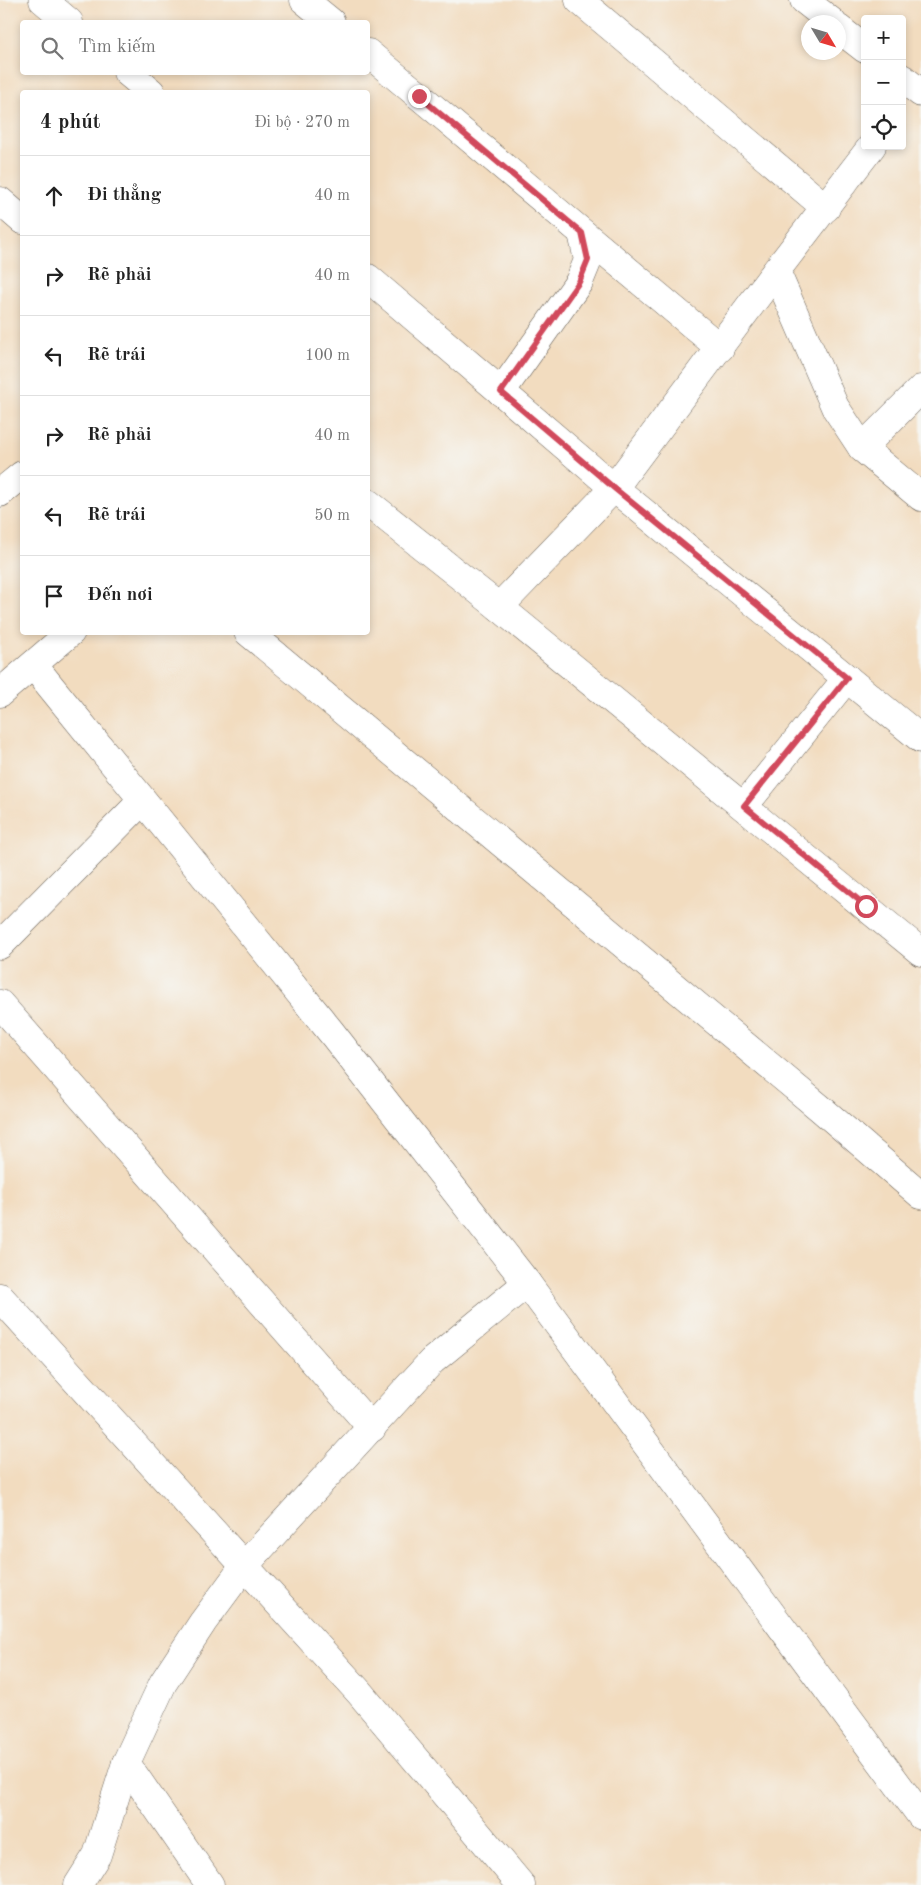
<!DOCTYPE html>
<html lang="vi">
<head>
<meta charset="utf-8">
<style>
	body { margin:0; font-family:"Old Standard TT",serif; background:#f6f6f6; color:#222 }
	.controls { position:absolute; right:15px; top:15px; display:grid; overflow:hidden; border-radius:5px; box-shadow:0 2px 8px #0003 }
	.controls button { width:45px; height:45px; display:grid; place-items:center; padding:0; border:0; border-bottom:1px solid #e0e0e0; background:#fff; color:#222; font:25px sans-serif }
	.compass { position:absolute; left:801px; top:15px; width:45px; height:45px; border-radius:50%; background:#fff; box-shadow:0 2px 8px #0003; rotate:128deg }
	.stop { position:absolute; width:15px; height:15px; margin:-11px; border:4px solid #d1495b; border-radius:50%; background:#fff }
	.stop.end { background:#d1495b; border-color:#fff; box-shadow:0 1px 5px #0008 }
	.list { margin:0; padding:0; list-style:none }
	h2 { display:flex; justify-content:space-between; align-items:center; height:65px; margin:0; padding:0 20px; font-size:21px }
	h2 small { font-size:16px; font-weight:400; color:#767676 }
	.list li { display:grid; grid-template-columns:32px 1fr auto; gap:15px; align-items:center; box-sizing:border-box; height:80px; padding:0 20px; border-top:1px solid #e0e0e0 }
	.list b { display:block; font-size:19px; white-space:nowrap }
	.list em { font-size:16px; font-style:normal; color:#767676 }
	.icon { flex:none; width:28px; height:28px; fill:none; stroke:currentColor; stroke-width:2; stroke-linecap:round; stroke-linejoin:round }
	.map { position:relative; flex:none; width:921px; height:1885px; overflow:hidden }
	.search { position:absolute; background:#fff; box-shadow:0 2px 8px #0003; left:20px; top:20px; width:350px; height:55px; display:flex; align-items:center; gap:12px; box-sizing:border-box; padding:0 18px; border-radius:5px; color:#767676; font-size:19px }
	.panel { position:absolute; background:#fff; box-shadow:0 2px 8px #0003; left:20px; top:90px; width:350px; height:545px; border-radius:5px }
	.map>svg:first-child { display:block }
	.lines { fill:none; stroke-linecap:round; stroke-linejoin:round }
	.minor-casing { stroke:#675f55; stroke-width:29 }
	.minor { stroke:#fff; stroke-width:28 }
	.route { stroke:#d1495b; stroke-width:6 }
</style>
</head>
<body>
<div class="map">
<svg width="921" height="1885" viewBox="0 0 921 1885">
	<rect width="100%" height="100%" fill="#f6f6f2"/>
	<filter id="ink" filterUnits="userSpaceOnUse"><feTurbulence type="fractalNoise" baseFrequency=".02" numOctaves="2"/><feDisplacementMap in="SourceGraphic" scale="10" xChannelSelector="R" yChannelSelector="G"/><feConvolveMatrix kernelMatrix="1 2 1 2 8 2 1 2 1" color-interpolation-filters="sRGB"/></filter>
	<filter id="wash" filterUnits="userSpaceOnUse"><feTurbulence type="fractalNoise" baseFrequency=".0096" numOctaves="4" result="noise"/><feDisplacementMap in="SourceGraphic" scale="20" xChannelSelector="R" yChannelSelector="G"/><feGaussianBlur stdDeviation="1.12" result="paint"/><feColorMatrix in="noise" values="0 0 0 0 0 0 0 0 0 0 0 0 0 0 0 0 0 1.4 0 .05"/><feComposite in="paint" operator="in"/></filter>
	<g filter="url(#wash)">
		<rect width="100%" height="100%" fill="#f2dcbf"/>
	</g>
	<g filter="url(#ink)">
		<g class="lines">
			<g class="minor-casing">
				<g id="minor">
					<path d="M 43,0 L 69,22"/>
					<path d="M 304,0 L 331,22"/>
					<path d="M 579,0 L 826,208"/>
					<path d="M 804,0 L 832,22"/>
					<path d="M 838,28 L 865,49"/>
					<path d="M 368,53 L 720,348"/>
					<path d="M 127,72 L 151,92"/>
					<path d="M 902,78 L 921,93"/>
					<path d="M 0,201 L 22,220"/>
					<path d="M 776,271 L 835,407 L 862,448 L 921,389"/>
					<path d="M 368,278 L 614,488 L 921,739"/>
					<path d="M 501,392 L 579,282 L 588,260 L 582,233"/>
					<path d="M 862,448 L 921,497"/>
					<path d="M 0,493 L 22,475"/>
					<path d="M 368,503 L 499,607 L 921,952"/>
					<path d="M 499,607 L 614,488 L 776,271 L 872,146"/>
					<path d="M 248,632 L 820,1108 L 921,1195"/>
					<path d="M 34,666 L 331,1032 L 527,1283 L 921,1816"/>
					<path d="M 0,693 L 71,632"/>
					<path d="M 744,806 L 847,678"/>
					<path d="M 0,945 L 142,801"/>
					<path d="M 0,1004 L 372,1428"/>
					<path d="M 0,1297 L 359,1692 L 521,1885"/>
					<path d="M 126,1763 L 210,1885"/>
					<path d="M 78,1885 L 97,1855 L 126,1763 L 163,1683 L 203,1622 L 245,1565 L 432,1361 L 527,1283"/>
				</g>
			</g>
			<use href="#minor" class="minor"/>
		</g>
	</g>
	<g class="lines" filter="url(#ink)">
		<path class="route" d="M 419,96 L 582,233 L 588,260 L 579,282 L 501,392 L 614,488 L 847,678 L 744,806 L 866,906"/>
	</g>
</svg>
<div class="controls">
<button>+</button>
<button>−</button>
<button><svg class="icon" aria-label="locate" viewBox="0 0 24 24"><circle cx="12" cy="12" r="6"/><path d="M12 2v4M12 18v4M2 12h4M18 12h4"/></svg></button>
</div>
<svg class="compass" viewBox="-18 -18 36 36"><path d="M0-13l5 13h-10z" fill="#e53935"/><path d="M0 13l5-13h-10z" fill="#767676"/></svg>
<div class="stop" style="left:866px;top:906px"></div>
<div class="stop end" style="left:419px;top:96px"></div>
<div class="search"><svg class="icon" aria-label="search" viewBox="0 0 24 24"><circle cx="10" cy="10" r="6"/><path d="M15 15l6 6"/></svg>Tìm kiếm</div>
<section class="panel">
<h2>4 phút<small>Đi bộ · 270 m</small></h2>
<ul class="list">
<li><svg class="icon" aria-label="ahead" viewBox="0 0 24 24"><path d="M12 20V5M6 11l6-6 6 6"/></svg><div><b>Đi thẳng</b></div><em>40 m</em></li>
<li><svg class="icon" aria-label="right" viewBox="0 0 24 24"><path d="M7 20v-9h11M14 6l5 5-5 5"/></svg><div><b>Rẽ phải</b></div><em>40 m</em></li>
<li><svg class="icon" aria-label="left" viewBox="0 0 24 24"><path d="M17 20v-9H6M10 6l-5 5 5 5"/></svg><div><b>Rẽ trái</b></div><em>100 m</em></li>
<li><svg class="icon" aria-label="right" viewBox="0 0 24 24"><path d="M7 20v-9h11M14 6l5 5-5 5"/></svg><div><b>Rẽ phải</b></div><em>40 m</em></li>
<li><svg class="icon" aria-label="left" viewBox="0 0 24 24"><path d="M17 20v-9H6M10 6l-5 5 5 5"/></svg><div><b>Rẽ trái</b></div><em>50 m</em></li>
<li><svg class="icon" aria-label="arrive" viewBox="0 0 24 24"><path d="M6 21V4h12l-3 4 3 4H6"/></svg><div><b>Đến nơi</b></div></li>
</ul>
</section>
</div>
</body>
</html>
